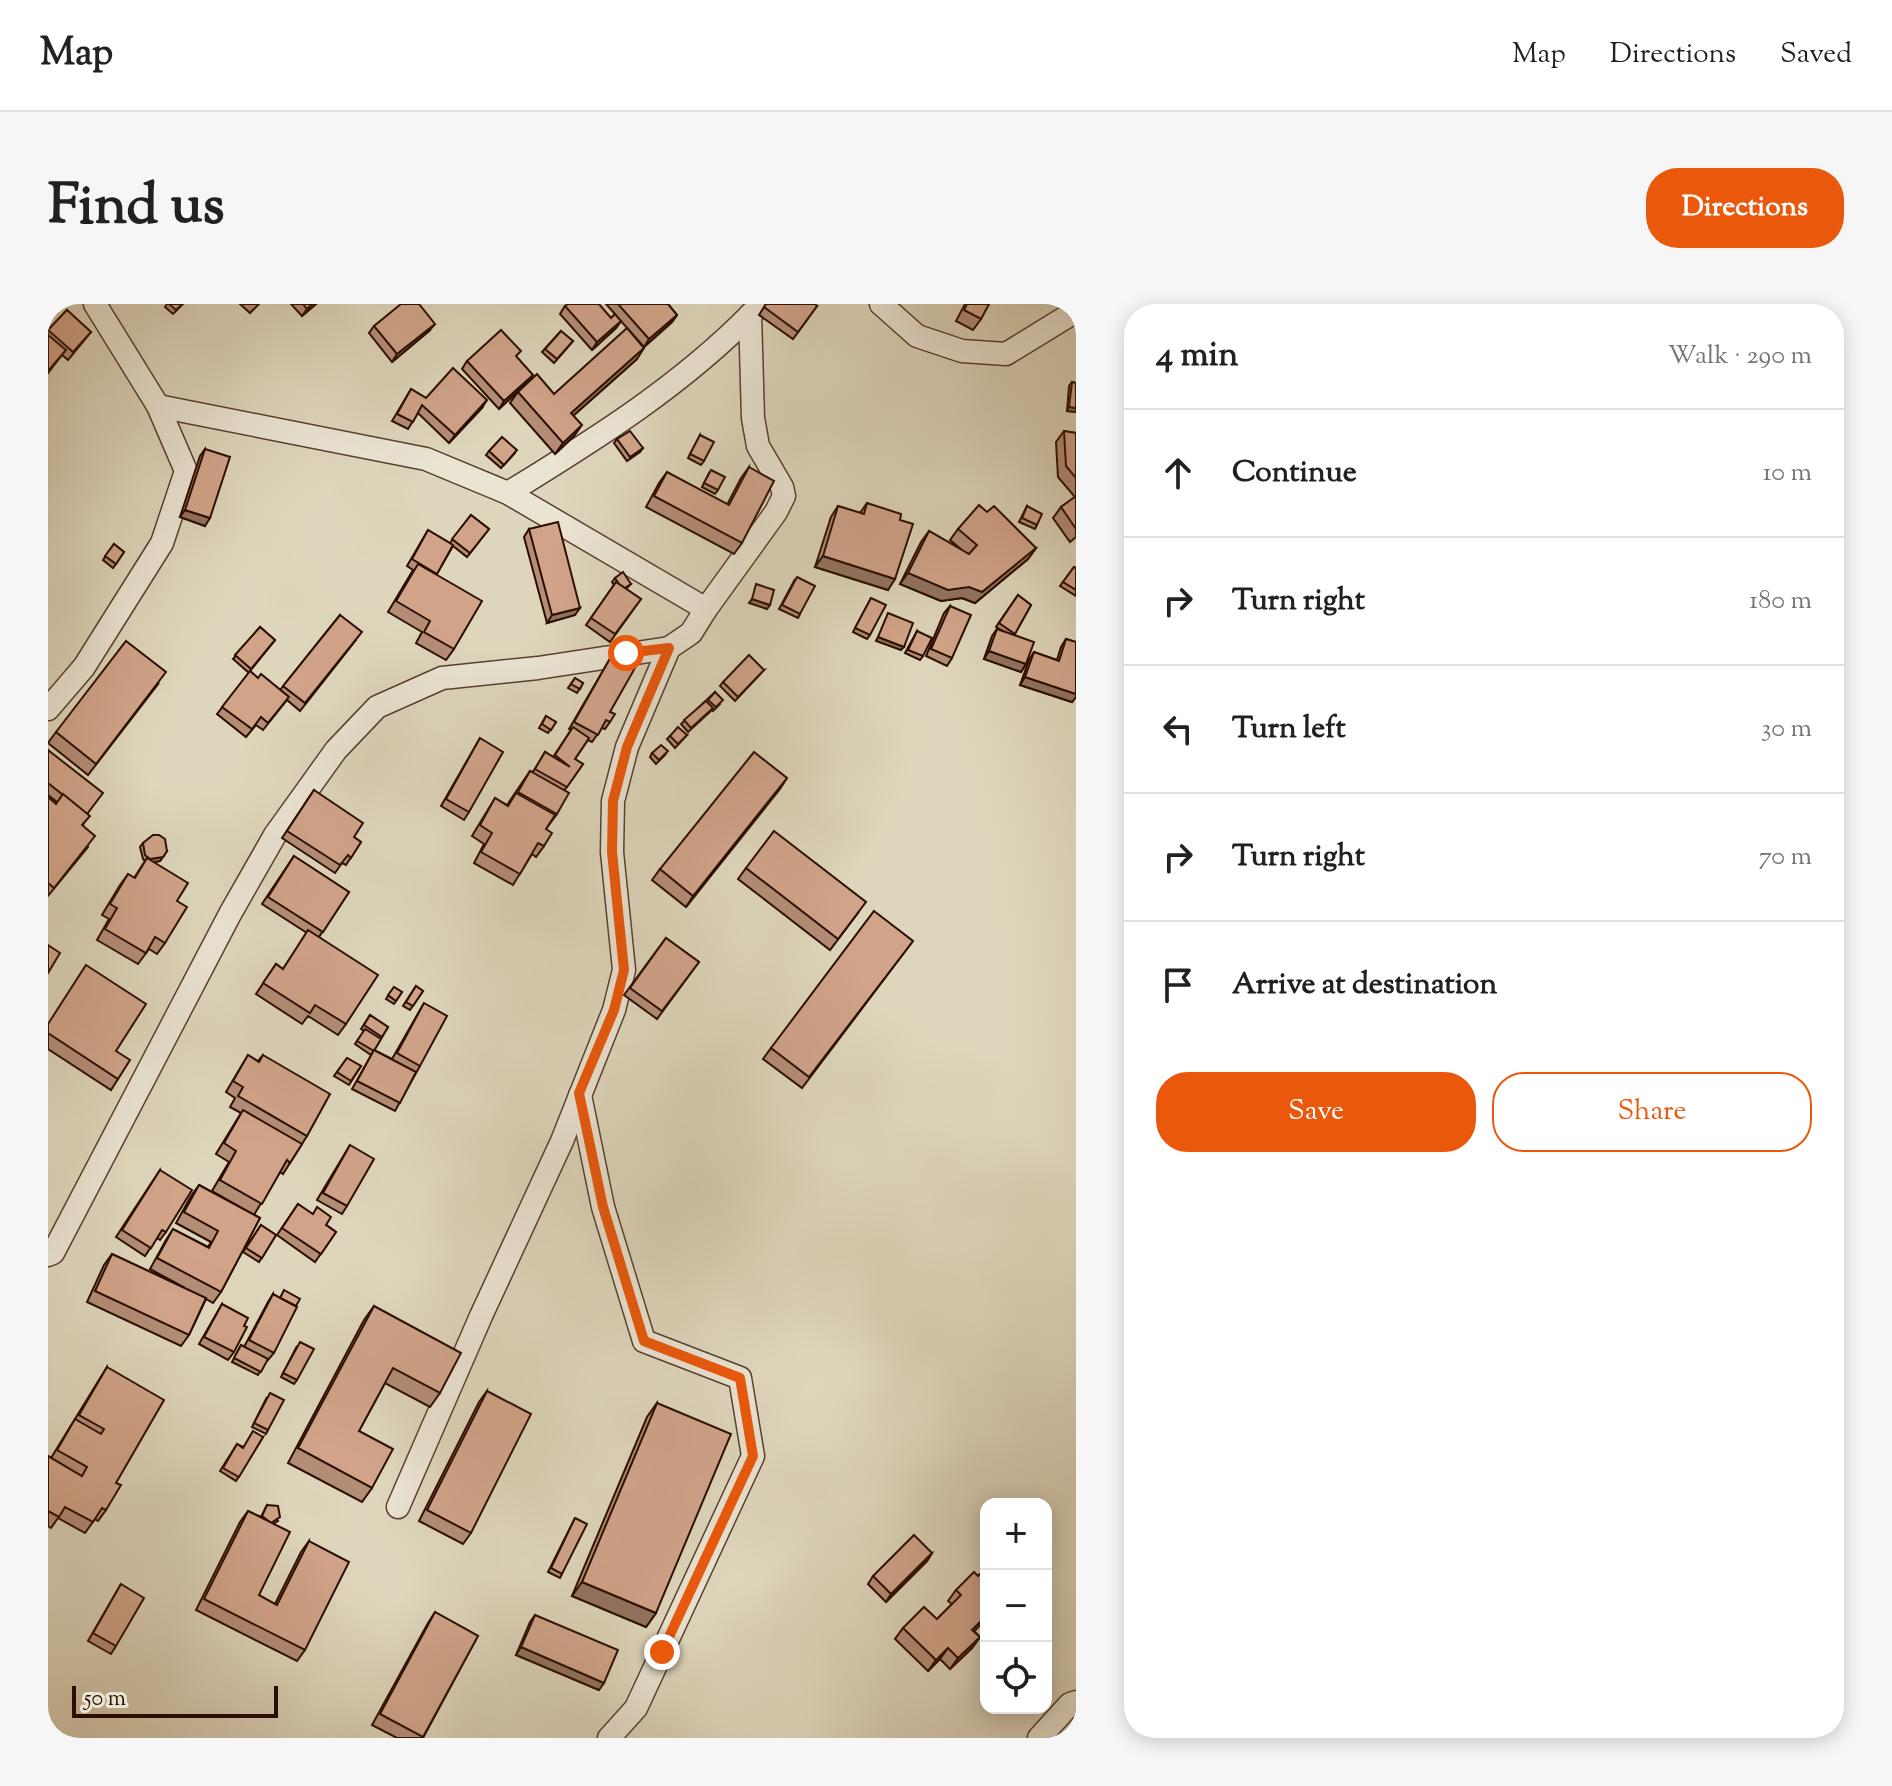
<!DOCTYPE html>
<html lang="en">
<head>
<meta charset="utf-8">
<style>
	body { margin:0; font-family:"Sorts Mill Goudy",serif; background:#f6f6f6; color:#202124 }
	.controls { position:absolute; right:24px; bottom:24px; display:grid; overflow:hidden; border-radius:16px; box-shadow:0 4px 20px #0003 }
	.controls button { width:72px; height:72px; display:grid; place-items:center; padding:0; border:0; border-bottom:2px solid #e0e0e0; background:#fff; color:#202124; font:40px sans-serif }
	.scale { position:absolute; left:24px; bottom:20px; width:206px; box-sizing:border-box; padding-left:8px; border:4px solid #2b0e00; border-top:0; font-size:22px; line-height:28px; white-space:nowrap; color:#2b0e00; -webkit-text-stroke:6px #eae4d3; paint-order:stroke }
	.stop { position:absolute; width:24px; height:24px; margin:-18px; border:6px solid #ea580c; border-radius:50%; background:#fff }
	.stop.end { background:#ea580c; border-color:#fff; box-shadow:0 2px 8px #0008 }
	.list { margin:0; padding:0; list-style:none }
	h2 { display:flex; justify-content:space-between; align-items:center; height:104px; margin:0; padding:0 32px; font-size:34px }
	h2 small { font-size:26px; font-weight:400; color:#757577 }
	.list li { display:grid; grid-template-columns:52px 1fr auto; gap:24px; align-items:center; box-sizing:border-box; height:128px; padding:0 32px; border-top:2px solid #e0e0e0 }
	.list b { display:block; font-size:30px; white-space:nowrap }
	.list em { font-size:26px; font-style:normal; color:#757577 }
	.actions { display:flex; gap:16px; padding:24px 32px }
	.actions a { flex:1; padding:18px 0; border:2px solid #ea580c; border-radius:32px; text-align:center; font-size:28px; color:#ea580c }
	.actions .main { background:#ea580c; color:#fff }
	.icon { flex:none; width:44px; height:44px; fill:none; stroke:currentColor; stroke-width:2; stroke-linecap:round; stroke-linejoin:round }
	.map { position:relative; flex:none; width:1028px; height:1434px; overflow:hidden; border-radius:32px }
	header { display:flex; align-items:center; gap:48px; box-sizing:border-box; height:112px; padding:0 40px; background:#fff; border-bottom:2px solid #e0e0e0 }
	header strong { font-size:38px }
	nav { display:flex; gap:44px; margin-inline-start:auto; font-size:28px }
	.intro { display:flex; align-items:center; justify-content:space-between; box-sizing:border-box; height:192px; padding:0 48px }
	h1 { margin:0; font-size:56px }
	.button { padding:20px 36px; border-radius:32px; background:#ea580c; color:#fff; font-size:28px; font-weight:700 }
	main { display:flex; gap:48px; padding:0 48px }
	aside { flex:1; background:#fff; border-radius:32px; box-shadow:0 4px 20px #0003 }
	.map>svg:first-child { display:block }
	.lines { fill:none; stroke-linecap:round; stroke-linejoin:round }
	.street-casing { stroke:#58402f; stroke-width:25 }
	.street { stroke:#eae4d3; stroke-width:22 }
	.wall { fill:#b48d77; stroke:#2b0e00; stroke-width:2 }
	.shaded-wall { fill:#927361; stroke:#2b0e00; stroke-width:2 }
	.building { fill:#d1a48a; stroke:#2b0e00; stroke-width:2 }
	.route { stroke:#ea580c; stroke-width:10 }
</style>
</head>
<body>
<header>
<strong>Map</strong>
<nav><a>Map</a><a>Directions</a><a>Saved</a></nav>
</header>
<div class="intro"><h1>Find us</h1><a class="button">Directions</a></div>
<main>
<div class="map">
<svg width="1028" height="1434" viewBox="0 0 1028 1434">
	<rect width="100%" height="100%" fill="#ded6bc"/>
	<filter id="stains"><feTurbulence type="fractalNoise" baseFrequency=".0025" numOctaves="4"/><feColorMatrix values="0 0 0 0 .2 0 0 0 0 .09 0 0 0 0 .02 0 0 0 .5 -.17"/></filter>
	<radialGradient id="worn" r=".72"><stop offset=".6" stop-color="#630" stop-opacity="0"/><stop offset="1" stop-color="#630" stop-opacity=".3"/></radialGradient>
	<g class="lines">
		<g class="street-casing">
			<g id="street">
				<path d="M 833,0 L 869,32 L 914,47 L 958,50 L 1028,7"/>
				<path d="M 110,102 L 378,155 L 460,189 L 658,305 L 643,329 L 621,344 L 579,443 L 565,497 L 564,548 L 576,666 L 566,706 L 514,837 L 433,1012 L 350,1203"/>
				<path d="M 460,189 C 548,135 636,80 708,5"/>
				<path d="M 658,305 L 728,208 L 736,192 L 734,183 L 710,142 L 705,114 L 702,11"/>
				<path d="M 0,405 L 36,363 L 114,239 L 138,167 L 110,102 L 47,0"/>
				<path d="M 532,791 L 555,903 L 596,1037 L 692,1074 L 705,1152 L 588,1404 L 561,1434"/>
				<path d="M 0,951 L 5,949 L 182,610 L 227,531 L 288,446 L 329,403 L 394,374 L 490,364 L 621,344"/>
				<path d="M 991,1434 L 1022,1400 L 1028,1398"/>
			</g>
		</g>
		<use href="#street" class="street"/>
	</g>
	<g class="wall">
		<path d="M 119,0 L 135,0 L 125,10 L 117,3 Z"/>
		<path d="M 192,0 L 211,0 L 202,9 Z"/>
		<path d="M 243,0 L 268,0 L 254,12 Z"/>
		<path d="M 558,0 L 620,0 L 629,11 L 624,18 L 596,43 L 573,17 L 568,24 L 544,46 L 512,10 L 517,2 L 563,14 L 567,10 Z"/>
		<path d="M 718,0 L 769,2 L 745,35 L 711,11 Z"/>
		<path d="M 917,0 L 941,0 L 933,15 L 925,26 L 908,17 Z"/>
		<path d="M 19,6 L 43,28 L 20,56 L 14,51 L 0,69 L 0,26 Z"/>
		<path d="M 326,22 L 381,27 L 344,58 L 321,29 Z"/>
		<path d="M 513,27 L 525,37 L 506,59 L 494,48 Z"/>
		<path d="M 589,55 L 526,111 L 526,132 L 507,150 L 462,99 L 470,88 L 506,90 Z"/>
		<path d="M 419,57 L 480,78 L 451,105 L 414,65 Z"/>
		<path d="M 1024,78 L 1028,79 L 1028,108 L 1019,107 L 1021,82 Z"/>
		<path d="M 363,85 L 378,94 L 434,104 L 401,139 L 370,109 L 360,125 L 344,117 Z"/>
		<path d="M 1016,127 L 1028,129 L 1028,233 L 1022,238 L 1005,214 L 1013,203 L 1027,193 L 1010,173 L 1008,138 Z"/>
		<path d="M 652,131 L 656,157 L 653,161 L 640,154 Z"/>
		<path d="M 569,135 L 595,144 L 592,148 L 579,157 L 566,139 Z"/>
		<path d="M 157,145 L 157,222 L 132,213 L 152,152 Z"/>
		<path d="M 441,147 L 466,150 L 453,164 L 438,151 Z"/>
		<path d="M 701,163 L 694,239 L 686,250 L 598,203 L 611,179 L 619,168 L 679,201 L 693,174 Z"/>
		<path d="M 661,169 L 670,186 L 667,190 L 654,183 Z"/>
		<path d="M 819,199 L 852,216 L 840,286 L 767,263 L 783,213 L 790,202 L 812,209 Z"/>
		<path d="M 979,202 L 989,221 L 987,225 L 971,218 Z"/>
		<path d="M 939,208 L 988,244 L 980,255 L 927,299 L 914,294 L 893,297 L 852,280 L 873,238 L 881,227 L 914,246 L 902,236 L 910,225 Z"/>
		<path d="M 423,211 L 441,225 L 419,253 L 405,242 L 388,271 L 406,345 L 398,356 L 368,339 L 374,328 L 340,308 L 365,266 L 359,262 L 380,226 L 402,239 Z"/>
		<path d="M 481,225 L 527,311 L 499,319 L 476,233 Z"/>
		<path d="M 66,240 L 76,248 L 65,264 L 55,256 Z"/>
		<path d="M 1026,263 L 1028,264 L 1028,292 L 1012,282 Z"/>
		<path d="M 567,274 L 583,280 L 578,285 L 593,295 L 562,338 L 538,321 L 566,281 L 564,278 Z"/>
		<path d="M 746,277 L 752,310 L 750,314 L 731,305 Z"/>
		<path d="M 970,291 L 983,301 L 966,331 L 978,360 L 973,368 L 936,355 L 944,332 L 949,325 L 955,327 L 948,323 Z"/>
		<path d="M 823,294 L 822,331 L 819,335 L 805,328 Z"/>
		<path d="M 902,302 L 904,354 L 899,362 L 878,352 L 896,309 Z"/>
		<path d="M 292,311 L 308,336 L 252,407 L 239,396 L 215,426 L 208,421 L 198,433 L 169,410 L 201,369 L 185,355 L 212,323 L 227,336 L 202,367 L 210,374 L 232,386 Z"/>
		<path d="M 869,327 L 875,352 L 872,356 L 857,349 Z"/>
		<path d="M 1018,335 L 1028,338 L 1028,393 L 1024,398 L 972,381 L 981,356 L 986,348 L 1009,356 L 1013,343 Z"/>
		<path d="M 564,351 L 562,418 L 557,425 L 554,424 L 544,438 L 540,436 L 527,455 L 535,460 L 516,487 L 509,510 L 498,525 L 496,542 L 488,553 L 484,550 L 465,581 L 426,559 L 436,540 L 424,532 L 447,494 L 459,501 L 482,467 L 485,468 L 497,448 L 505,453 L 523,426 L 521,425 Z"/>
		<path d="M 716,366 L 687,397 L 672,382 L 675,378 Z"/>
		<path d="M 527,374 L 535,379 L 529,389 L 520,384 Z"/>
		<path d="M 111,379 L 40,471 L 0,439 L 8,428 Z"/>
		<path d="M 667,388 L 672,400 L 665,407 L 664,406 L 640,428 L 633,420 Z"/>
		<path d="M 498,412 L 508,418 L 500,429 L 491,424 Z"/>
		<path d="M 639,431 L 627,444 L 619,435 L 622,432 Z"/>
		<path d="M 432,434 L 421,508 L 416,516 L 393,502 Z"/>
		<path d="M 0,446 L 40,510 L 35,521 L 40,543 L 0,592 L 0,493 L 8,500 L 9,498 L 0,491 Z"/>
		<path d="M 604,449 L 617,451 L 608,460 L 602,453 Z"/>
		<path d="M 739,474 L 638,603 L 604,576 L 612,565 Z"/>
		<path d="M 266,486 L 306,533 L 313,538 L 298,561 L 294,559 L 287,569 L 234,534 Z"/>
		<path d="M 95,539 L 119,547 L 112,557 L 105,558 L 129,597 L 117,639 L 109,650 L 101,645 L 90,660 L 49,636 L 61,615 L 54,611 L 72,581 L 80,570 L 86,574 L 97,557 L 95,555 L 92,543 Z"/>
		<path d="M 246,552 L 301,588 L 271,633 L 298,720 L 290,731 L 260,712 L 254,720 L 208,690 L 228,660 L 235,665 L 259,629 L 214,600 Z"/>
		<path d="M 698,564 L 810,609 L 782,646 L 690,575 Z"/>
		<path d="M 618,634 L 651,658 L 609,715 L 576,691 Z"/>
		<path d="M 865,637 L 754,784 L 715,755 L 723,744 Z"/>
		<path d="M 368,682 L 375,687 L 362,706 L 355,702 Z"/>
		<path d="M 346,683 L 354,688 L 346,700 L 338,695 Z"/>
		<path d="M 376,699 L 372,762 L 347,807 L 304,785 L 326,746 L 344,755 Z"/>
		<path d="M 322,711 L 340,723 L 323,751 L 307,740 L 316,727 L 313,725 Z"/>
		<path d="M 0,719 L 68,747 L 70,775 L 63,786 L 0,745 Z"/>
		<path d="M 200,751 L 210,757 L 215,751 L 259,832 L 235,870 L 232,868 L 206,911 L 164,887 L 181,858 L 168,850 L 193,809 L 182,803 L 187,794 L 178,788 Z"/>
		<path d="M 299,754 L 313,762 L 301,781 L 286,772 Z"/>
		<path d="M 302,841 L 299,902 L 294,910 L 269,896 Z"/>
		<path d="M 112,866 L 118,928 L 112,936 L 109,934 L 97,952 L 68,933 Z"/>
		<path d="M 151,881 L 212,914 L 173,988 L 165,999 L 158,995 L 141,1031 L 133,1042 L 39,998 L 56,961 L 64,950 L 137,984 L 102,965 L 118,936 L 125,925 L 160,943 L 163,938 L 128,919 L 143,892 Z"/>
		<path d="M 250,900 L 288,928 L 267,958 L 229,931 Z"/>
		<path d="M 213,921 L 228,931 L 211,958 L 195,948 Z"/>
		<path d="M 225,990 L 226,1049 L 220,1056 L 219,1056 L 210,1071 L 184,1058 L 193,1041 L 196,1043 L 220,998 Z"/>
		<path d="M 174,1000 L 186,1048 L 180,1056 L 151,1040 Z"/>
		<path d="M 326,1002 L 392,1089 L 382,1103 L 337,1079 L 311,1127 L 324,1184 L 314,1198 L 240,1159 L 316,1016 Z"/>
		<path d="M 249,1042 L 249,1076 L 246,1080 L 233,1073 Z"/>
		<path d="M 59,1063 L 68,1179 L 58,1206 L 50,1217 L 47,1215 L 37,1229 L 10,1214 L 3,1224 L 0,1222 L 0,1152 L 3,1154 Z"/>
		<path d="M 439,1087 L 423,1229 L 415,1240 L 371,1217 L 431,1098 Z"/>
		<path d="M 219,1093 L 220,1126 L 218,1130 L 204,1123 Z"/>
		<path d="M 609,1099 L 608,1309 L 598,1323 L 524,1292 L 599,1113 Z"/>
		<path d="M 215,1133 L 188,1177 L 172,1167 L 189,1140 L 195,1143 Z"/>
		<path d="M 219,1201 L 230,1217 L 225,1220 L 211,1291 L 227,1300 L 253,1248 L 261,1237 L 257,1346 L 249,1357 L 148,1306 L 192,1218 L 200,1207 L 213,1213 Z"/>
		<path d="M 527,1214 L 514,1270 L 512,1274 L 500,1268 Z"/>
		<path d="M 884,1249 L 879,1257 L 838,1298 L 820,1280 L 825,1272 Z"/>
		<path d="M 938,1266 L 938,1315 L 926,1327 L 932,1333 L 924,1344 L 902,1365 L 892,1355 L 880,1367 L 847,1335 L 855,1324 L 889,1315 L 904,1300 L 900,1297 L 908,1286 Z"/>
		<path d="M 73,1280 L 68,1342 L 63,1350 L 40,1337 Z"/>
		<path d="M 387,1308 L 430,1332 L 375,1434 L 349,1434 L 324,1421 L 380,1319 Z"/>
		<path d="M 487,1311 L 551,1386 L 468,1351 L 482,1318 Z"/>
	</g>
	<g class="shaded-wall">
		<path d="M 264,0 L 268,0 L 254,12 L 259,5 Z"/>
		<path d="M 629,11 L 624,18 L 596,43 L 601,35 Z"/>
		<path d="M 573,17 L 568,24 L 544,46 L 549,38 Z"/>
		<path d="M 387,20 L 381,27 L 344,58 L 349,50 Z"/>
		<path d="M 596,44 L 589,55 L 516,120 L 523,109 Z"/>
		<path d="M 485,71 L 480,78 L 451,105 L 456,97 Z"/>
		<path d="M 439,96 L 434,104 L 401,139 L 407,131 Z"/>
		<path d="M 1021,103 L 1028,104 L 1028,108 L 1019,107 Z"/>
		<path d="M 534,121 L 526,132 L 507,150 L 515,139 Z"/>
		<path d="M 137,206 L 162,214 L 157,222 L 132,213 Z"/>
		<path d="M 988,244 L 980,255 L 927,299 L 914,294 L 893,297 L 852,280 L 860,269 Z"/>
		<path d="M 775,252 L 847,275 L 840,286 L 767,263 Z"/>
		<path d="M 704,295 L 722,301 L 719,305 L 701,299 Z"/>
		<path d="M 532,304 L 527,311 L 499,319 L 504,311 Z"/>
		<path d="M 830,333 L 856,343 L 853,346 L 828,337 Z"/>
		<path d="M 941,347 L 978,360 L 973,368 L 936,355 Z"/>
		<path d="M 977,373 L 1028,390 L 1028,393 L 1024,398 L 972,381 Z"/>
		<path d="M 739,474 L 732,485 L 638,603 L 645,592 Z"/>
		<path d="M 115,553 L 112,557 L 100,559 L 102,555 Z"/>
		<path d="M 884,1249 L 879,1257 L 838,1298 L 843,1290 Z"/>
		<path d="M 534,1278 L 608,1309 L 598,1323 L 524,1292 Z"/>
		<path d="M 938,1312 L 938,1315 L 917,1337 L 924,1326 Z"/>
		<path d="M 932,1333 L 924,1344 L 902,1365 L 910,1354 Z"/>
		<path d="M 473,1343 L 556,1379 L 551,1386 L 468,1351 Z"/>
		<path d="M 900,1344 L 892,1355 L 880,1367 L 888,1356 Z"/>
	</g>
	<g class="building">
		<path d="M 121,0 L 134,0 L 128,6 Z"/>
		<path d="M 255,0 L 264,0 L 259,5 Z"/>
		<path d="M 353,0 L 371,0 L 387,20 L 349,50 L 326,22 Z"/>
		<path d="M 520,0 L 551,0 L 563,14 L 567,10 L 573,17 L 549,38 L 517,2 Z"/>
		<path d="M 570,0 L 620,0 L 629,11 L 601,35 Z"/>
		<path d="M 718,0 L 767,0 L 769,2 L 750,28 L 716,3 Z"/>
		<path d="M 919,0 L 941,0 L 933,15 L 916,6 Z"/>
		<path d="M 19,6 L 43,28 L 25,48 L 0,26 Z"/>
		<path d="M 579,24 L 596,44 L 523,109 L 534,121 L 515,139 L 470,88 L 489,70 L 506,90 Z"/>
		<path d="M 453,26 L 473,47 L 468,52 L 485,71 L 456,97 L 419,57 Z"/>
		<path d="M 513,27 L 525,37 L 509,55 L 497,45 Z"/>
		<path d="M 0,31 L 18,46 L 0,67 Z"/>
		<path d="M 405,64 L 439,96 L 407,131 L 374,101 L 365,118 L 349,110 L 363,85 L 378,94 Z"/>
		<path d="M 1024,78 L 1028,79 L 1028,104 L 1021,103 Z"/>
		<path d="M 582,127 L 595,144 L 582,153 L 569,135 Z"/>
		<path d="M 1016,127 L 1028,129 L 1028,174 L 1018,162 Z"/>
		<path d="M 652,131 L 666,138 L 656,157 L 642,150 Z"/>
		<path d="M 454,133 L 469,146 L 456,161 L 441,147 Z"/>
		<path d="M 157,145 L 182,153 L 162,214 L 137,206 Z"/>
		<path d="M 701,163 L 726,177 L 694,239 L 606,192 L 619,168 L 681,201 Z"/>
		<path d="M 663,166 L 677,173 L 670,186 L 656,179 Z"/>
		<path d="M 1028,192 L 1028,225 L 1013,203 Z"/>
		<path d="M 819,199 L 853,210 L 852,216 L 865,220 L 847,275 L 775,252 L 790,202 L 816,210 Z"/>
		<path d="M 931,201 L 939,208 L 946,202 L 988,244 L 934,288 L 921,283 L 900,286 L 860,269 L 881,227 L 921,250 L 929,241 L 910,225 Z"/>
		<path d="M 979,202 L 994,210 L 989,221 L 974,214 Z"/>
		<path d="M 423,211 L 441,225 L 422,249 L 404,235 Z"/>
		<path d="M 510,218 L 532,304 L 504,311 L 481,225 Z"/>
		<path d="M 380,226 L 405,241 L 389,270 L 364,255 Z"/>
		<path d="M 66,240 L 76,248 L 68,260 L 57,252 Z"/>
		<path d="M 370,260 L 434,297 L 406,345 L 376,328 L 382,317 L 348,297 Z"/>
		<path d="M 1026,263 L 1028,264 L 1028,286 L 1015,278 Z"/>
		<path d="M 575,268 L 583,280 L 577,284 L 571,280 L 567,274 Z"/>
		<path d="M 749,273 L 767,282 L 752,310 L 734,301 Z"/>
		<path d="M 568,278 L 593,295 L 567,330 L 543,314 Z"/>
		<path d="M 708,280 L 726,286 L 722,301 L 704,295 Z"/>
		<path d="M 970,291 L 983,301 L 967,330 L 951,319 Z"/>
		<path d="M 823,294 L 838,301 L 822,331 L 807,324 Z"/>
		<path d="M 902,302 L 923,311 L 904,354 L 883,345 Z"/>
		<path d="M 840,309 L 865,319 L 856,343 L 830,333 Z"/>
		<path d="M 292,311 L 314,328 L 257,399 L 235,382 Z"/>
		<path d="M 212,323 L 227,336 L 203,365 L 187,351 Z"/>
		<path d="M 949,325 L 986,338 L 978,360 L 941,347 Z"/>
		<path d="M 869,327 L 884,334 L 875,352 L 860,346 Z"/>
		<path d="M 1018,335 L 1028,338 L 1028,390 L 977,373 L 986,348 L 1011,357 Z"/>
		<path d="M 78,337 L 118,368 L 48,460 L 8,428 Z"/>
		<path d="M 564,351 L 587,364 L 562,408 L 567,410 L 562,418 L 558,416 L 550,431 L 526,418 Z"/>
		<path d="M 701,351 L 716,366 L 690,393 L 675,378 Z"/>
		<path d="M 202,367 L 210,374 L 213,370 L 241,393 L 220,419 L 213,413 L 204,425 L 174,403 Z"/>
		<path d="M 527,374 L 535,379 L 532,385 L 523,380 Z"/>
		<path d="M 667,388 L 675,396 L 668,403 L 660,396 Z"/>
		<path d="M 658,397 L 665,404 L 643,424 L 636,416 Z"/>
		<path d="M 498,412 L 508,418 L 503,426 L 494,420 Z"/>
		<path d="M 525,423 L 541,434 L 527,455 L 535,460 L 519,483 L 487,465 L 497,448 L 522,463 L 507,451 Z"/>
		<path d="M 630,423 L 639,431 L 630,440 L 622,432 Z"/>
		<path d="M 432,434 L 455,448 L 421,508 L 398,495 Z"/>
		<path d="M 613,441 L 620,447 L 611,456 L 604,449 Z"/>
		<path d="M 0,446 L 55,489 L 39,510 L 0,479 Z"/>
		<path d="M 706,448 L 739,474 L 645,592 L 612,565 Z"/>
		<path d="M 482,467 L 521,489 L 509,510 L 470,488 Z"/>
		<path d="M 266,486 L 315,519 L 306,533 L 313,538 L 303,554 L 300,551 L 292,561 L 239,527 Z"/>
		<path d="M 468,489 L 507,511 L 498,525 L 504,529 L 496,542 L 490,539 L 472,570 L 433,548 L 444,529 L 432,521 L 447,494 L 460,502 Z"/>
		<path d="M 15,490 L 42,512 L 34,521 L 47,532 L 6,584 L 0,579 L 0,493 L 8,500 Z"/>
		<path d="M 726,527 L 818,598 L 790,635 L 698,564 Z"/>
		<path d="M 105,531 L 111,531 L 117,535 L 119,547 L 115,553 L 102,555 L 97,551 L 95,539 Z"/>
		<path d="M 246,552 L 301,588 L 275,628 L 220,593 Z"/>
		<path d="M 99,554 L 140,579 L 129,597 L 139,603 L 117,639 L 107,633 L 98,649 L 57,625 L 69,604 L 62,600 L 80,570 L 87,574 Z"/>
		<path d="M 826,607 L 865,637 L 761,773 L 723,744 Z"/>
		<path d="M 260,626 L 330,671 L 298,720 L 267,701 L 262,709 L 215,679 L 228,660 L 235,665 Z"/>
		<path d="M 618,634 L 651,658 L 614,707 L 582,684 Z"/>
		<path d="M 0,641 L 12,649 L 0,669 Z"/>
		<path d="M 38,661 L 98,700 L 68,747 L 82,756 L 70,775 L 0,729 L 0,720 Z"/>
		<path d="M 368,682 L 375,687 L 365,702 L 358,698 Z"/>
		<path d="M 346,683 L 354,688 L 348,697 L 340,691 Z"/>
		<path d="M 376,699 L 399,712 L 372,762 L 349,749 Z"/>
		<path d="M 322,711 L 340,723 L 334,733 L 316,721 Z"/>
		<path d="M 317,725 L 333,735 L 326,747 L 309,737 Z"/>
		<path d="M 326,746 L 368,768 L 352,799 L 309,777 Z"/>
		<path d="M 200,751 L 211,758 L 215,751 L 282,790 L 259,832 L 190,792 L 195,783 L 185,777 Z"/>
		<path d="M 299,754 L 313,762 L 303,777 L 289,768 Z"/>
		<path d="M 195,806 L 254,840 L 242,859 L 239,856 L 214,900 L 172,876 L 188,847 L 176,839 Z"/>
		<path d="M 302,841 L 326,855 L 299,902 L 275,889 Z"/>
		<path d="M 112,866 L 144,886 L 118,928 L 114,926 L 103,944 L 74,926 Z"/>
		<path d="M 151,881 L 212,914 L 173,988 L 109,954 L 125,925 L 161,944 L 170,927 L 136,908 Z"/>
		<path d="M 250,900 L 265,910 L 269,903 L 283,913 L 278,921 L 288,928 L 273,950 L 234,924 Z"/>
		<path d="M 213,921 L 228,931 L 214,954 L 198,944 Z"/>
		<path d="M 64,950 L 158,994 L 141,1031 L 47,987 Z"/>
		<path d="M 236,986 L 252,995 L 248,1002 L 232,994 Z"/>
		<path d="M 225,990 L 249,1003 L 226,1049 L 201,1036 Z"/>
		<path d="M 174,1000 L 200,1014 L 196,1022 L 199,1023 L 186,1048 L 156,1033 Z"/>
		<path d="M 326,1002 L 413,1049 L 392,1089 L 345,1064 L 311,1127 L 345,1145 L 324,1184 L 250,1144 Z"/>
		<path d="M 252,1038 L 266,1045 L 249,1076 L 235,1069 Z"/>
		<path d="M 193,1041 L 220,1055 L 213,1068 L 186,1054 Z"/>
		<path d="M 59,1063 L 116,1096 L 68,1179 L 73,1181 L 58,1206 L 54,1204 L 45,1218 L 17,1203 L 11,1213 L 0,1207 L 0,1152 L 34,1172 L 39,1163 L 9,1146 L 27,1115 L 53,1130 L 56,1125 L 31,1111 Z"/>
		<path d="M 439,1087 L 483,1110 L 423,1229 L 379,1206 Z"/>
		<path d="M 222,1089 L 236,1096 L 220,1126 L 206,1119 Z"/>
		<path d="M 609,1099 L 683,1130 L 608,1309 L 534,1278 Z"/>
		<path d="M 205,1127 L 215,1133 L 191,1173 L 175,1164 L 189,1140 L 195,1144 Z"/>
		<path d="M 219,1201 L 230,1202 L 232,1213 L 223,1219 L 214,1212 Z"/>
		<path d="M 200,1207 L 242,1228 L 211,1291 L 229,1301 L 261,1237 L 301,1258 L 257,1346 L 156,1295 Z"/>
		<path d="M 527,1214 L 539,1220 L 514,1270 L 503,1264 Z"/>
		<path d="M 866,1231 L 884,1249 L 843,1290 L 825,1272 Z"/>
		<path d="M 937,1265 L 938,1312 L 924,1326 L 932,1333 L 910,1354 L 900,1344 L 888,1356 L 855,1324 L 876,1303 L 889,1315 L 913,1291 L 908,1286 L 926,1268 L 930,1272 Z"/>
		<path d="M 73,1280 L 96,1294 L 68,1342 L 45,1329 Z"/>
		<path d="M 387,1308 L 430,1332 L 375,1433 L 332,1410 Z"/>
		<path d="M 487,1311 L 570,1346 L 556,1379 L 473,1343 Z"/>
	</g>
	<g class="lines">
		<path class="route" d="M 578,349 L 621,344 L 579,443 L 565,497 L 564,548 L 576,666 L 566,706 L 531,789 L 555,903 L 596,1037 L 692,1074 L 705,1152 L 614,1348"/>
	</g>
	<rect width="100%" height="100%" filter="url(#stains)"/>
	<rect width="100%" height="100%" fill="url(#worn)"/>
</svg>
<div class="controls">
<button>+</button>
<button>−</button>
<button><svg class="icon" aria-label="locate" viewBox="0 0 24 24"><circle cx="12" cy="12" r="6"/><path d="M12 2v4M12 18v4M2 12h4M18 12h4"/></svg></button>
</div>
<div class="scale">50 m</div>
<div class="stop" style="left:578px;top:349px"></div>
<div class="stop end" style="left:614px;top:1348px"></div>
</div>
<aside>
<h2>4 min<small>Walk · 290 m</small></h2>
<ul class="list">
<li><svg class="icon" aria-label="ahead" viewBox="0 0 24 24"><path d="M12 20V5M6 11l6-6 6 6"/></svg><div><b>Continue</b></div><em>10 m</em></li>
<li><svg class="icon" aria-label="right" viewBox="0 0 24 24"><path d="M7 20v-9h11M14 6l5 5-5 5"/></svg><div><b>Turn right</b></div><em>180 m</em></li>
<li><svg class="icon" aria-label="left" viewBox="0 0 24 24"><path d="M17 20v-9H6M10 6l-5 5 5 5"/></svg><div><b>Turn left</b></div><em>30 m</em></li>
<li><svg class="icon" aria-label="right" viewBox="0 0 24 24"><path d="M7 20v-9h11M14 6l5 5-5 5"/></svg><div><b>Turn right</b></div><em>70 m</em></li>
<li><svg class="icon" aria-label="arrive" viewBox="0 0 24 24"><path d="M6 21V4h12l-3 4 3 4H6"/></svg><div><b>Arrive at destination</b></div></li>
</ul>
<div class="actions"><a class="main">Save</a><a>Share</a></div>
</aside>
</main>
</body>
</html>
